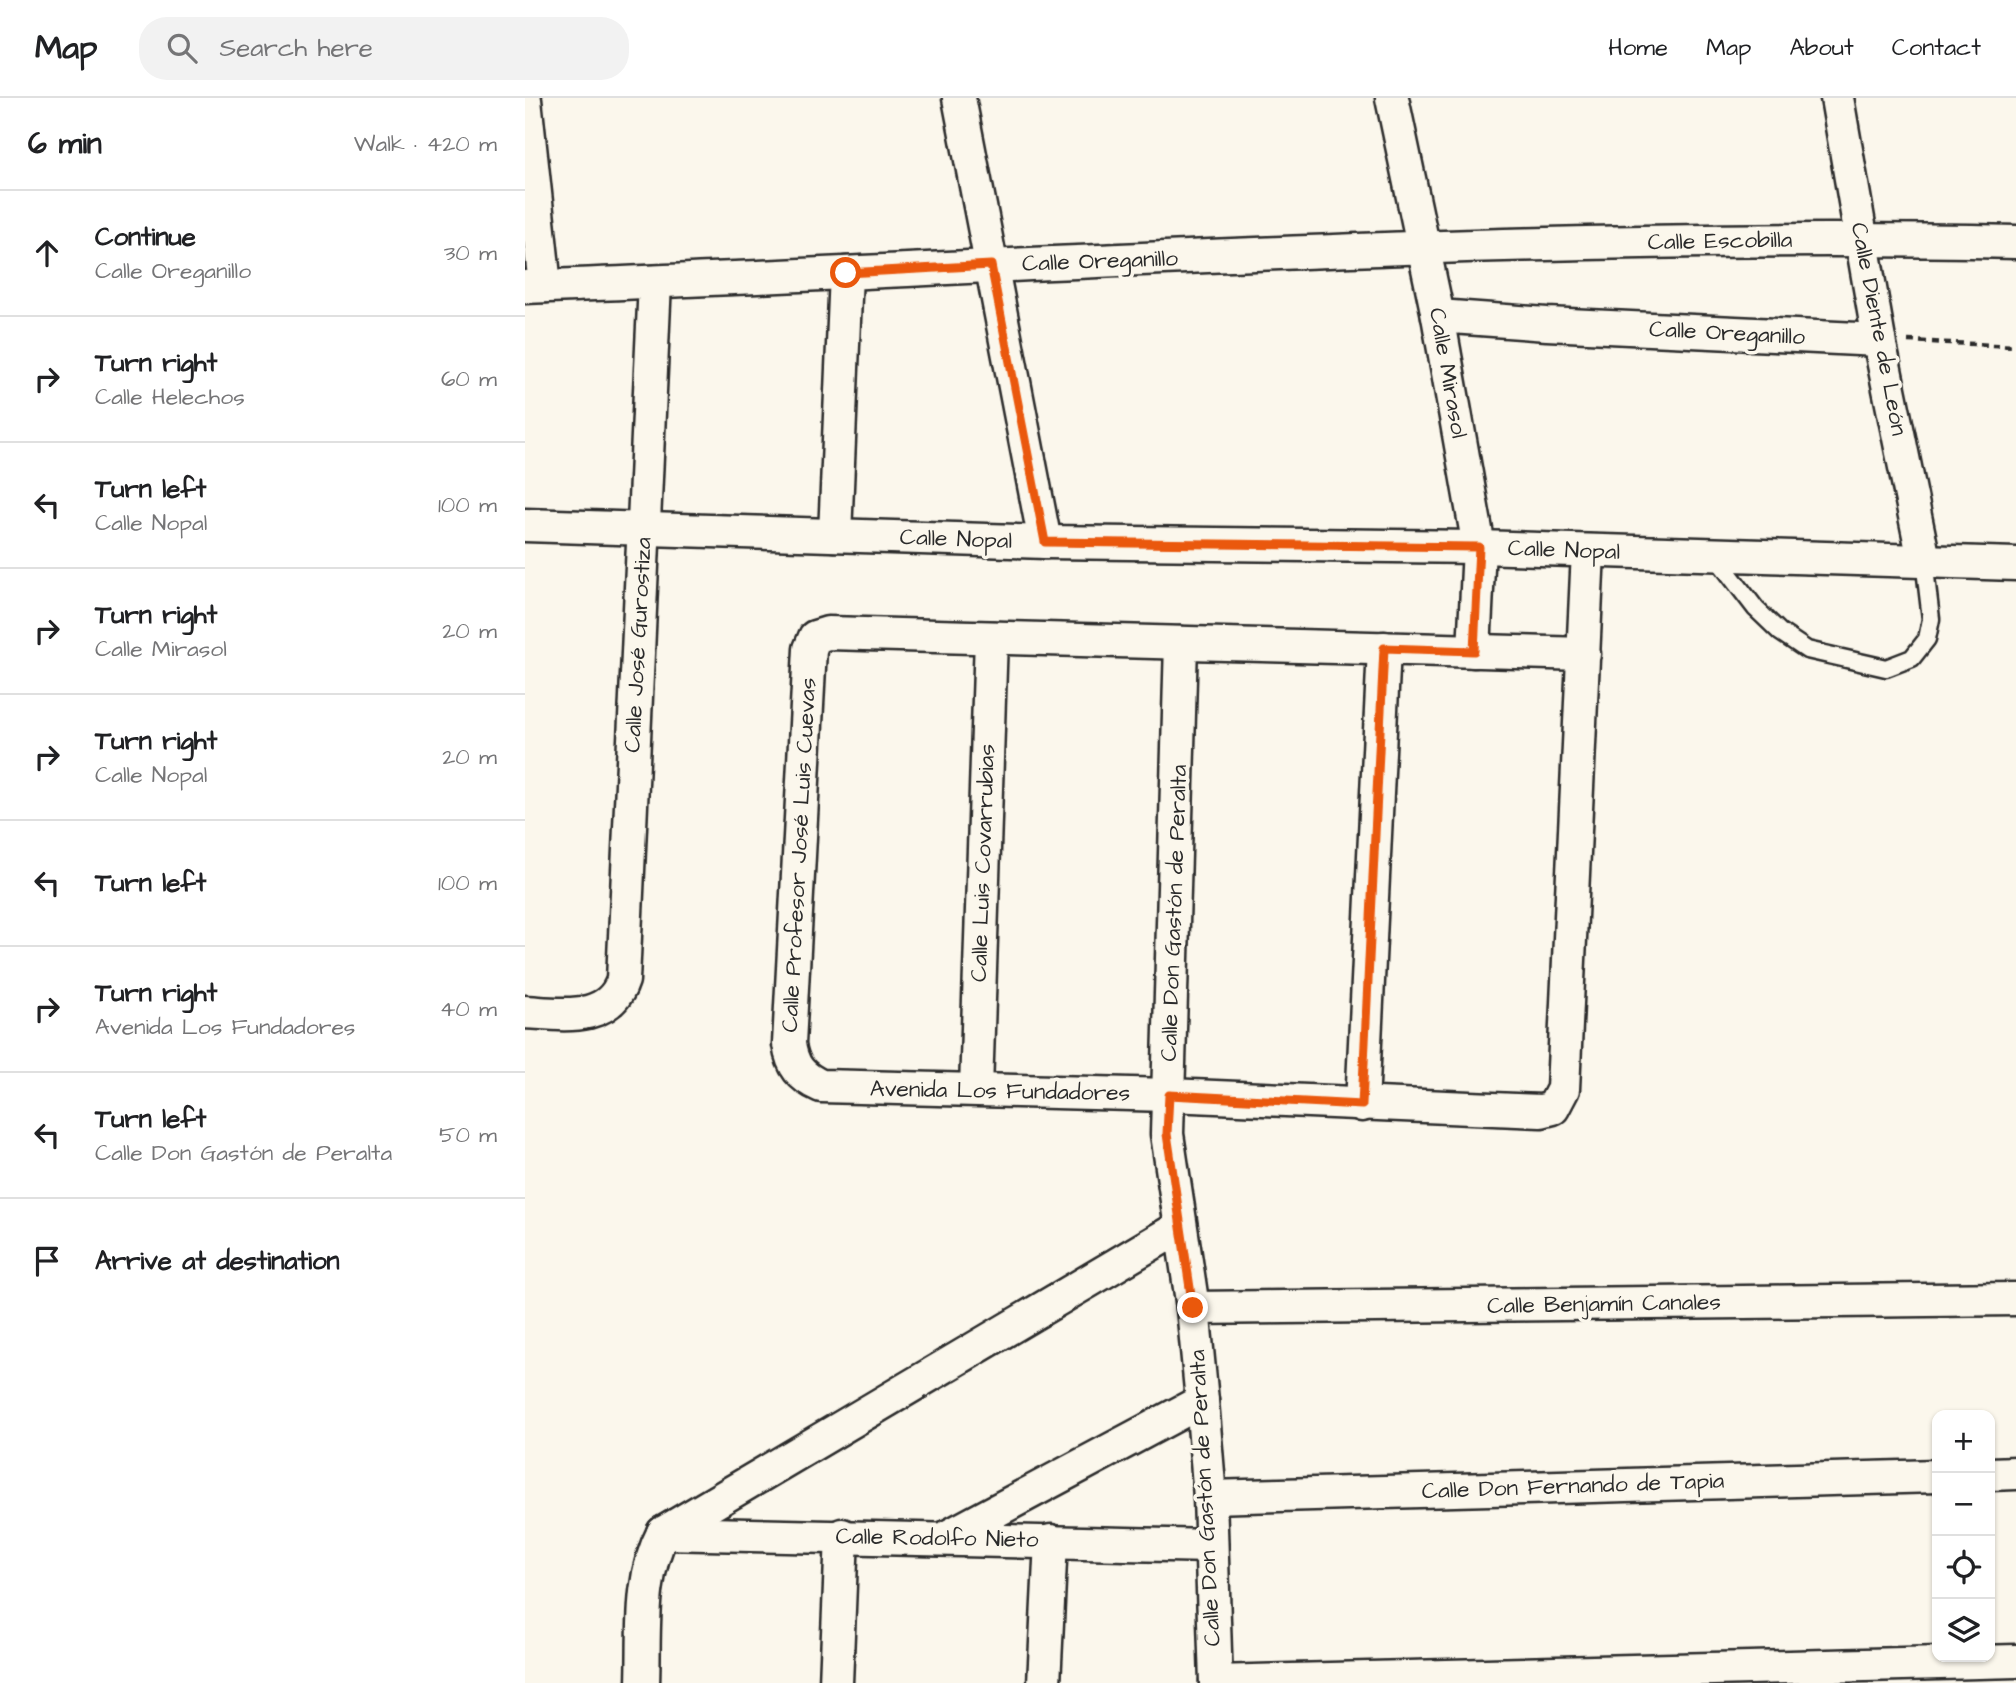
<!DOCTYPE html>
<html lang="en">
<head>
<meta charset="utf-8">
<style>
	body { margin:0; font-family:"Architects Daughter",sans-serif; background:#f2f2f2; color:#202124 }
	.controls { position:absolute; right:21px; bottom:21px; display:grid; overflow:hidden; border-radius:14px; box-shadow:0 2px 5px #0004 }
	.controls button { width:63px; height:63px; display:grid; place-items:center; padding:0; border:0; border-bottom:2px solid #e0e0e0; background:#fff; color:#202124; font:35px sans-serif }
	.stop { position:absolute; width:21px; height:21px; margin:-16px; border:5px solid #ea580c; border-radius:50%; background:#fff }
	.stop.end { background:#ea580c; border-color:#fff; box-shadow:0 2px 7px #0008 }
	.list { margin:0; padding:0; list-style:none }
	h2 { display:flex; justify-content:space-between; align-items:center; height:91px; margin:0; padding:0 28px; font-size:30px }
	h2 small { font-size:23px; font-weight:400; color:#757577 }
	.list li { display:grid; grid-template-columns:46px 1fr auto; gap:21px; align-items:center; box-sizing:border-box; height:126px; padding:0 28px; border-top:2px solid #e0e0e0 }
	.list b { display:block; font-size:26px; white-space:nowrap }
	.list p { margin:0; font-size:23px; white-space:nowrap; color:#757577 }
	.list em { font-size:23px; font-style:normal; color:#757577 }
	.icon { flex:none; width:38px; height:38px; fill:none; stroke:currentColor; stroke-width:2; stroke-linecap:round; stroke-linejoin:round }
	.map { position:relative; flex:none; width:1491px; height:1585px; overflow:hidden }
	header { display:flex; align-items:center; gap:42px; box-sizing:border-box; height:98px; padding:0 35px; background:#fff; border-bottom:2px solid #e0e0e0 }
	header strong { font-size:33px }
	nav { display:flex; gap:38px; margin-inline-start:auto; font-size:24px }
	.search { width:490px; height:63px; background:#f2f2f2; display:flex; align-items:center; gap:18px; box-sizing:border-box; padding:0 24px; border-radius:28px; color:#757577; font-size:26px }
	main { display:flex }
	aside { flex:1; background:#fff }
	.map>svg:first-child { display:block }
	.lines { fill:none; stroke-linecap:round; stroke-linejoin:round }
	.service-casing { stroke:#2b2b2b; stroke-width:21 }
	.minor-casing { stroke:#2b2b2b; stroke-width:37 }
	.path { stroke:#2b2b2b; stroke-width:4.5; stroke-dasharray:7 5; stroke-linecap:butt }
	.service { stroke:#fbf7ec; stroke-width:16 }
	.minor { stroke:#fbf7ec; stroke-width:32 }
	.route { stroke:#ea580c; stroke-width:9 }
	.labels { text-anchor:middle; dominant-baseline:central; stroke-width:7; stroke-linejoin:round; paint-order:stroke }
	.street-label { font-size:23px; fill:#2b2b2b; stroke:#fbf7ec }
</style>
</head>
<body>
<header>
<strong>Map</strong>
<div class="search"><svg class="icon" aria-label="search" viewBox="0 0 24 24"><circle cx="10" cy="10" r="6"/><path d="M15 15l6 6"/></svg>Search here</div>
<nav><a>Home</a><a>Map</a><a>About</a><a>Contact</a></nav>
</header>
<main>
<aside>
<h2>6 min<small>Walk · 420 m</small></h2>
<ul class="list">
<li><svg class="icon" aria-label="ahead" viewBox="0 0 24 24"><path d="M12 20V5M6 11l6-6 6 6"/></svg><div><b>Continue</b><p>Calle Oreganillo</p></div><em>30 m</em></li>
<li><svg class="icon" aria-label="right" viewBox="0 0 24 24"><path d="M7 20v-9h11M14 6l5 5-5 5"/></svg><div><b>Turn right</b><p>Calle Helechos</p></div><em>60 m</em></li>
<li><svg class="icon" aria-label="left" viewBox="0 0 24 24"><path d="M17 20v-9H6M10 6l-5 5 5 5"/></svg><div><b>Turn left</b><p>Calle Nopal</p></div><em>100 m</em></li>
<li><svg class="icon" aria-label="right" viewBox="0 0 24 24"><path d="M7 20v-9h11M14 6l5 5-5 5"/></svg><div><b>Turn right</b><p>Calle Mirasol</p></div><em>20 m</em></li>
<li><svg class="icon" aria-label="right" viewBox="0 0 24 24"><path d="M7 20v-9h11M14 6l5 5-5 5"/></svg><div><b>Turn right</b><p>Calle Nopal</p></div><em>20 m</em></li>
<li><svg class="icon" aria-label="left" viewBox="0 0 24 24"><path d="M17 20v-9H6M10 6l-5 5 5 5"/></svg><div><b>Turn left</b></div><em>100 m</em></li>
<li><svg class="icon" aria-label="right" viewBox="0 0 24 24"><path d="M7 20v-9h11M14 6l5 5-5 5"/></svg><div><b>Turn right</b><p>Avenida Los Fundadores</p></div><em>40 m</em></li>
<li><svg class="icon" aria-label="left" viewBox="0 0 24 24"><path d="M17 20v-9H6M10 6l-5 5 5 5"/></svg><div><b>Turn left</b><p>Calle Don Gastón de Peralta</p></div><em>50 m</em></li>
<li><svg class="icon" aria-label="arrive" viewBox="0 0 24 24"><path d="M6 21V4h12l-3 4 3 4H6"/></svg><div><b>Arrive at destination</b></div></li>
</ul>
</aside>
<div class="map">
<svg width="1491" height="1585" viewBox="0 0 1491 1585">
	<rect width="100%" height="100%" fill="#fbf7ec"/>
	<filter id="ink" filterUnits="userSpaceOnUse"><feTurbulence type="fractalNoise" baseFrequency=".0143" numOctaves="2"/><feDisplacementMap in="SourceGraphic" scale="14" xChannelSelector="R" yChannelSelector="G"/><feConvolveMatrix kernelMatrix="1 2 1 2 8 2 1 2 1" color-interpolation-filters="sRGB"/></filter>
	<g filter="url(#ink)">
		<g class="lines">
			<g class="service-casing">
				<path id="service" d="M 1191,459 L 1231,511 L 1255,534 L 1282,552 L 1361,570 L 1387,560 L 1402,541 L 1406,521 L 1399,462"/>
			</g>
			<g class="minor-casing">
				<g id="minor">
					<path d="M 434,0 L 520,444"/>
					<path d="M 867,0 L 913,218 L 954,449 L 949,553"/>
					<path d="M 1312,0 L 1354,242 L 1399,462"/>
					<path d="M 0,2 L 20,188"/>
					<path d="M 0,189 C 497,170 994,133 1491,144"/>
					<path d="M 913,218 L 1022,226 L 1354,242"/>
					<path d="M 0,427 L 520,444 L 954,449 L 1491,466"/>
					<path d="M 310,437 L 321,175"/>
					<path d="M 656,545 L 642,1036 L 668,1210 L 677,1303 L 685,1399 L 691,1585"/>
					<path d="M 1059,556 L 303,535 L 290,539 L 285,551 L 264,946 C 267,968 276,979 296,988 L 644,997 L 1016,1013 L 1028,1010 L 1038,991 L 1063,453"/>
					<path d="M 0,914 C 37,916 84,925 98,882 L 130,184"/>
					<path d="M 451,991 L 466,540"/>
					<path d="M 837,1007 L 859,550"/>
					<path d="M 668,1210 L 1491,1201"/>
					<path d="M 1465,1376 L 1491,1375"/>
					<path d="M 685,1399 L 1412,1378"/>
					<path d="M 138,1435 L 655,1129"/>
					<path d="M 138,1435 L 686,1448"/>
					<path d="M 420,1440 L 677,1303"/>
					<path d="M 691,1584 L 1491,1563"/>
					<path d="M 118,1585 C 120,1535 114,1480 138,1435"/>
					<path d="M 311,1585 L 317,1437"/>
					<path d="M 519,1585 L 526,1443"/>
				</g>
			</g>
			<path class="path" d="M 1383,243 L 1491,248"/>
			<use href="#service" class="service"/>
			<use href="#minor" class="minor"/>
		</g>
	</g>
	<g class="lines" filter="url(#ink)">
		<path class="route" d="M 321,175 L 466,167 L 520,444 L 954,449 L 949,553 L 859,550 L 837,1007 L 644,997 L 642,1036 L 668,1210"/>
	</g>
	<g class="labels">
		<g class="street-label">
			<text transform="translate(1195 143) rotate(-1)">Calle Escobilla</text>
			<text transform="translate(575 163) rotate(-2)">Calle Oreganillo</text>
			<text transform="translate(1354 231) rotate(79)">Calle Diente de León</text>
			<text transform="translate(1202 235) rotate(3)">Calle Oreganillo</text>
			<text transform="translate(923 275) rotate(80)">Calle Mirasol</text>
			<text transform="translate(431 441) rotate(2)">Calle Nopal</text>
			<text transform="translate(1039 452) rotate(2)">Calle Nopal</text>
			<text transform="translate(113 547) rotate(-87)">Calle José Gurostiza</text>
			<text transform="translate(274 757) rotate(-87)">Calle Profesor José Luis Cuevas</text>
			<text transform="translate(458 765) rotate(-88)">Calle Luis Covarrubias</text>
			<text transform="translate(649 815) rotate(-88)">Calle Don Gastón de Peralta</text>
			<text transform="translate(475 993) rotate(1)">Avenida Los Fundadores</text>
			<text transform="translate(1079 1206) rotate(-1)">Calle Benjamín Canales</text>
			<text transform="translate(1048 1388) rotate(-2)">Calle Don Fernando de Tapia</text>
			<text transform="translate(680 1400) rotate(-93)">Calle Don Gastón de Peralta</text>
			<text transform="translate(412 1440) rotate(1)">Calle Rodolfo Nieto</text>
		</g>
	</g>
</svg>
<div class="controls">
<button>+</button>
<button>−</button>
<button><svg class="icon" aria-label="locate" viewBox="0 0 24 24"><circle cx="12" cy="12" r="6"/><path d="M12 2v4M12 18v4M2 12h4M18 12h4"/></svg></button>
<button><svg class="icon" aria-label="layers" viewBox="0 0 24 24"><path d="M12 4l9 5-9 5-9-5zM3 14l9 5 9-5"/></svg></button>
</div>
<div class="stop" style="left:321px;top:175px"></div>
<div class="stop end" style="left:668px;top:1210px"></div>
</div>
</main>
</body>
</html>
